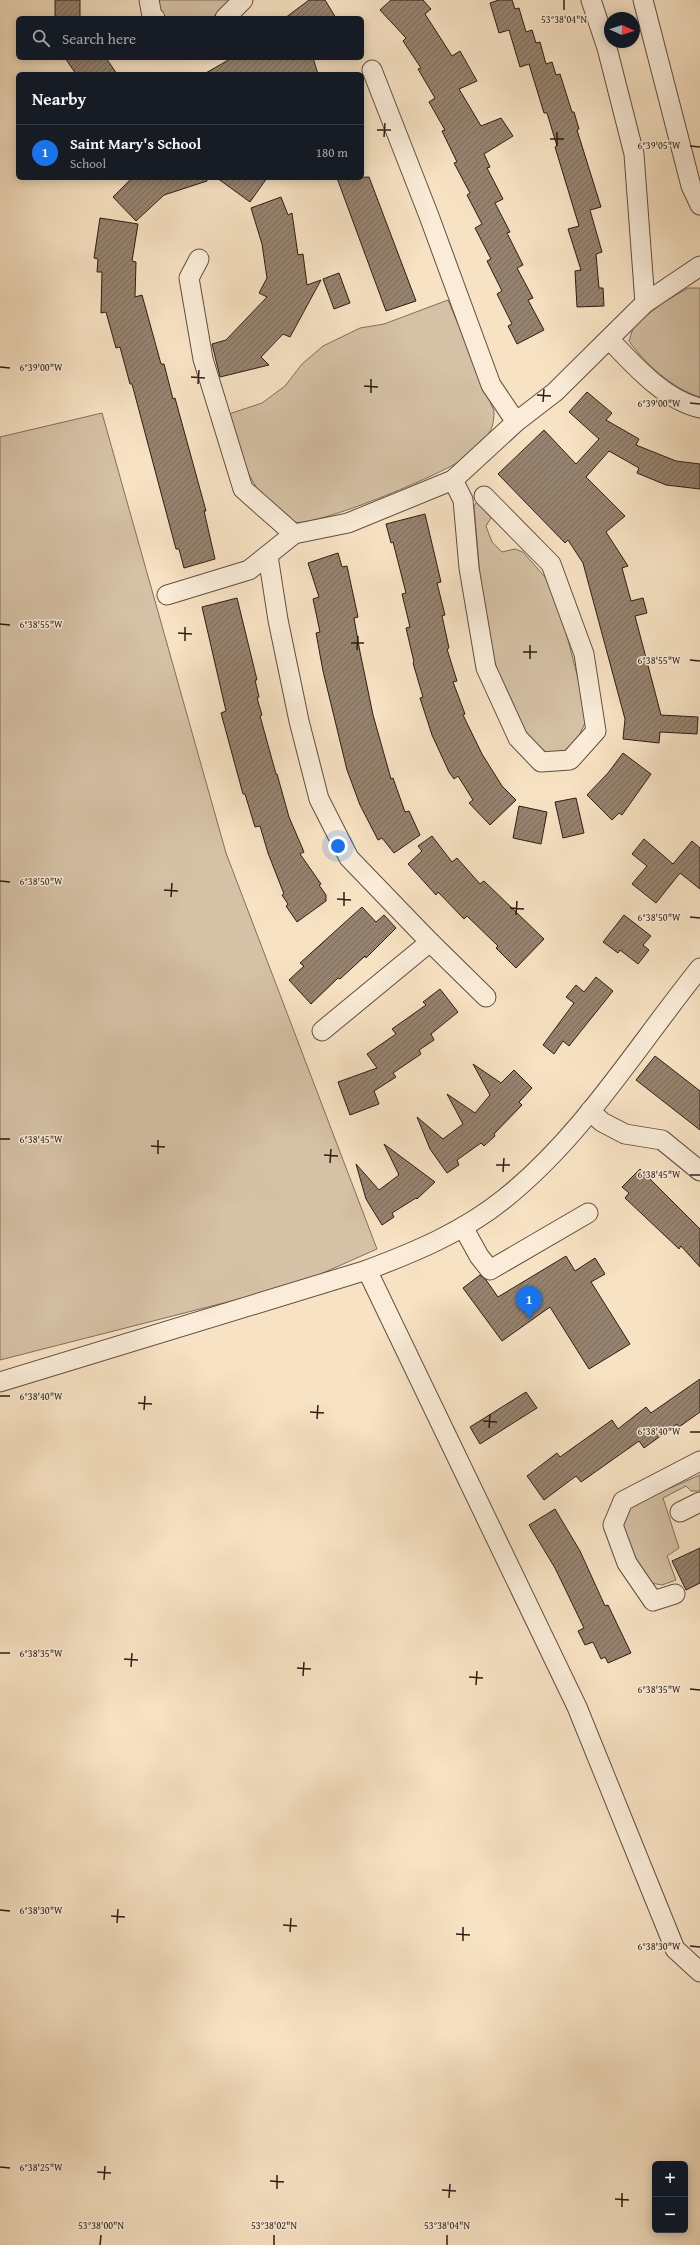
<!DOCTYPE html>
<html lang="en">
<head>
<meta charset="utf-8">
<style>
	body { margin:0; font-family:"Gentium Book Plus",serif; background:#20242c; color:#f1f3f6 }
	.controls { position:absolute; right:12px; bottom:12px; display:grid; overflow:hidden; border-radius:6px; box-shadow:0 2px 10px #0003 }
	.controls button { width:36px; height:36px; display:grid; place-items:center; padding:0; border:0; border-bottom:1px solid #363941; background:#171b24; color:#f1f3f6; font:20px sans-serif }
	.compass { position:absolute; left:604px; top:12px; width:36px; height:36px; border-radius:50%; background:#171b24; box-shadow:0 2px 10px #0003; rotate:93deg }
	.you { position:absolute; left:338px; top:846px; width:14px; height:14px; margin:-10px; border:3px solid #fff; border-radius:50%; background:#1a73e8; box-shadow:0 0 0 6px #1a73e833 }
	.badge { display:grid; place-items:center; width:26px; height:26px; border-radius:50%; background:#1a73e8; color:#fff; font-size:13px; font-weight:700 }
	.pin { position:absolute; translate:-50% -33px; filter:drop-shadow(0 1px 2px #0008) }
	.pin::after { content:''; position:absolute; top:21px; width:14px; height:12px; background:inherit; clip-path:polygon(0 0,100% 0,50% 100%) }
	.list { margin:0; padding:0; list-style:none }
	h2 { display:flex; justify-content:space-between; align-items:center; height:52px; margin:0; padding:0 16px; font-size:17px }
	h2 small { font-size:13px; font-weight:400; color:#9ea1a6 }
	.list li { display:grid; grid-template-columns:26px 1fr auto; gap:12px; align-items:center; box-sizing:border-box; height:56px; padding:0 16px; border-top:1px solid #363941 }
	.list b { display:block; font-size:15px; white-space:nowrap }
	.list p { margin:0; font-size:13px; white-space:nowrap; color:#9ea1a6 }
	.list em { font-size:13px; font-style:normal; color:#9ea1a6 }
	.icon { flex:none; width:22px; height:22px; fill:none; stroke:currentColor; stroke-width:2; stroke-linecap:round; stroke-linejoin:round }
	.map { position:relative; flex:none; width:700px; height:2245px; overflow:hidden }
	.search { position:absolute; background:#171b24; box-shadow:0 2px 10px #0003; left:16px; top:16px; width:348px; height:44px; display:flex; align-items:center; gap:10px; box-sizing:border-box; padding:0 14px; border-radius:6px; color:#9ea1a6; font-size:15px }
	.panel { position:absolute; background:#171b24; box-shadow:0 2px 10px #0003; left:16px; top:72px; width:348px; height:108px; border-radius:6px }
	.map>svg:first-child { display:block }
	.grass { fill:#d5c1a5; stroke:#816f5c }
	.building { fill:url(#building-hatch); stroke:#2d1d14 }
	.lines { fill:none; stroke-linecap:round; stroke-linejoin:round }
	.minor-casing { stroke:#604e40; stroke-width:21 }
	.minor { stroke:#faecd8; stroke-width:19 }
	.ticks { fill:none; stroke:#2d1d14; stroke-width:1.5 }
	.ticks-label { font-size:10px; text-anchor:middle; fill:#2d1d14; stroke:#faecd8; stroke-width:3; stroke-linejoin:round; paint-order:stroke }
</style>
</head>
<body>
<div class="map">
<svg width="700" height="2245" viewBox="0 0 700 2245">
	<defs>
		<pattern id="building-hatch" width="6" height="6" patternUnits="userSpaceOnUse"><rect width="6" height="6" fill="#96836f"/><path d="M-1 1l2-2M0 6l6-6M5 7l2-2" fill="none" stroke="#7b6b5a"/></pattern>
	</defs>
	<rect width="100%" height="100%" fill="#f7e2c3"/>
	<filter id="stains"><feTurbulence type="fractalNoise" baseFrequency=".005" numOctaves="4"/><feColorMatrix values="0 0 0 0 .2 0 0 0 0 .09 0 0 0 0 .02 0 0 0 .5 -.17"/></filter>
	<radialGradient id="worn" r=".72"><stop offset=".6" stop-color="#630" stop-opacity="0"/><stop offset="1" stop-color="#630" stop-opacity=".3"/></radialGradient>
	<g class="grass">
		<path d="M 155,0 L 233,0 L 212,18 L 165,18 Z"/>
		<path d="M 688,288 L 700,288 L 700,397 C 673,389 645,364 629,341 L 634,325 L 664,302 Z"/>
		<path d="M 448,300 L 494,411 C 494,424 492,431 483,441 C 478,448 470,454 463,459 C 443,474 314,528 293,522 C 290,521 286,517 283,515 C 249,492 240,452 226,415 L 262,403 L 285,386 L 302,364 L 323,346 L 360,328 L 384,324 Z"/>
		<path d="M 102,413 L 226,853 L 377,1249 L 298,1284 L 0,1360 L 0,437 Z"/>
		<path d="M 478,500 L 494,513 L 486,526 L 492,542 L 502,552 L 515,549 L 523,552 L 551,584 L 559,605 L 588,717 L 575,744 L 559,754 L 546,752 L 529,740 L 497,669 L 488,639 L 480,577 L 474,506 Z"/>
		<path d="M 700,1475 L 700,1491 L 691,1491 L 686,1486 L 663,1498 L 679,1548 L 667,1556 L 676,1580 L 662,1585 L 651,1583 L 635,1557 L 622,1525 L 627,1510 L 633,1504 Z"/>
	</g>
	<g class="building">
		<rect x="55" y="0" width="25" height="18"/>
		<path d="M 309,0 L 325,0 L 336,18 L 285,18 Z"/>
		<path d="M 391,0 L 423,0 L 431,9 L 425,14 L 452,56 L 460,51 L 477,81 L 459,89 L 481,126 L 501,118 L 513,136 L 484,154 L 490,167 L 487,168 L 503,199 L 495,203 L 510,232 L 507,233 L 523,265 L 517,268 L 533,298 L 528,300 L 544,330 L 517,344 L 508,326 L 512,324 L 497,294 L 502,291 L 487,261 L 491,259 L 475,228 L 482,224 L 467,195 L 470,193 L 454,163 L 457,162 L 442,131 L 445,130 L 429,102 L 435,98 L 418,69 L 421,68 L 403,41 L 406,38 L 380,10 Z"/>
		<path d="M 499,0 L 512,0 L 515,9 L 519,8 L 526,32 L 532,30 L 536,43 L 540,42 L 546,64 L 552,62 L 556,75 L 560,74 L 572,112 L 574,112 L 579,129 L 577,130 L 601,207 L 590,210 L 602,252 L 596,254 L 599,288 L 603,288 L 604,306 L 577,307 L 575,271 L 581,270 L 568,229 L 579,226 L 555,147 L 557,146 L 547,113 L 544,113 L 529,64 L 520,67 L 509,30 L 499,33 L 490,3 Z"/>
		<path d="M 65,58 L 106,58 L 117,74 L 76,74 Z"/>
		<path d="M 232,58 L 313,58 L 318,74 L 204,74 Z"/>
		<path d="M 369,177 L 416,301 L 386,311 L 337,178 Z"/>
		<path d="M 132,178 L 207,178 L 207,181 L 164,195 L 136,221 L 113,197 Z"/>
		<path d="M 217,178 L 267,178 L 250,202 Z"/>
		<path d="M 281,197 L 288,215 L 292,213 L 298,255 L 303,254 L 307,285 L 321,280 L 290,337 L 283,334 L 261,357 L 269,365 L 220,377 L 212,344 L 226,340 L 267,297 L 259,293 L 267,278 L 262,244 L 251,208 Z"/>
		<path d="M 100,218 L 138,224 L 132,261 L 136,262 L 135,297 L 142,295 L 161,364 L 164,364 L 173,399 L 175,398 L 206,511 L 204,511 L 215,559 L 184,568 L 179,549 L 176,549 L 132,384 L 130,384 L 120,347 L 116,348 L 106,312 L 101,313 L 102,272 L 97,272 L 98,259 L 94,258 Z"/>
		<path d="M 339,273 L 350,303 L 334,309 L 323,279 Z"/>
		<path d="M 587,392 L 612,413 L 606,420 L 639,439 L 636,445 L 676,461 L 700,464 L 700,489 L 666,485 L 637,473 L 639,468 L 609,451 L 586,477 L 625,516 L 606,532 L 628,566 L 622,568 L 631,601 L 643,598 L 647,613 L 635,616 L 661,715 L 698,717 L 697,734 L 660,732 L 659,743 L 623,739 L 625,719 L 583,563 L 568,540 L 565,543 L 498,474 L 544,430 L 576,464 L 599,439 L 569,412 Z"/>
		<path d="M 425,514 L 441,582 L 437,583 L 445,615 L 442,616 L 449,648 L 447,649 L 457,681 L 453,682 L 465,714 L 463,715 L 482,754 L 502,786 L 516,800 L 490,825 L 469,803 L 473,800 L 458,776 L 454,779 L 449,772 L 432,735 L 420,698 L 423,697 L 413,663 L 414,662 L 406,628 L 410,627 L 402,594 L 406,593 L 393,542 L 391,543 L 386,524 Z"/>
		<path d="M 338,553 L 342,567 L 347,566 L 358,617 L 354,618 L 360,652 L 373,715 L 391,779 L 393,778 L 405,812 L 409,811 L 420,835 L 394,853 L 382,838 L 378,840 L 360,805 L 347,770 L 323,671 L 316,633 L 320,632 L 313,599 L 319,597 L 308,563 Z"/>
		<path d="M 237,598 L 257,680 L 255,680 L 259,697 L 257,698 L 262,715 L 260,716 L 276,774 L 277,774 L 289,817 L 304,852 L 300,854 L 321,884 L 319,885 L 326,895 L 326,901 L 297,922 L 286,906 L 288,904 L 282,895 L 284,894 L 268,853 L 260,826 L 255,827 L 245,794 L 243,794 L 221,713 L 226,711 L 202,607 Z"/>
		<path d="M 623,753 L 651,774 L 622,815 L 619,813 L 612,820 L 587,795 L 608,773 Z"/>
		<path d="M 576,798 L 584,833 L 563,838 L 555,802 Z"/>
		<path d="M 519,806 L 547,812 L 541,844 L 513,838 Z"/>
		<path d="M 432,836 L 452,862 L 457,858 L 480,884 L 484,881 L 544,939 L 516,968 L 496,948 L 498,946 L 467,916 L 464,919 L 438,892 L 436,895 L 408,864 L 422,851 L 418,846 Z"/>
		<path d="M 644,839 L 673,864 L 692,841 L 700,848 L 700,889 L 680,873 L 656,903 L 632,884 L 647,866 L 632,854 Z"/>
		<path d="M 362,907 L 376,922 L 384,915 L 396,928 L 366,958 L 365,956 L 340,979 L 338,978 L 311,1004 L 289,980 L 304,966 L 300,963 Z"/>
		<path d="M 624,915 L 651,936 L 643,945 L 649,950 L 638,964 L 620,950 L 618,953 L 603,942 Z"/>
		<path d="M 596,977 L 613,991 L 569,1046 L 563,1041 L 554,1054 L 543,1045 L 574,1003 L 566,997 L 576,985 L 584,992 Z"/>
		<path d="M 440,989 L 458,1012 L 431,1034 L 434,1040 L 419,1050 L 421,1054 L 393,1073 L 396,1077 L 374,1091 L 379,1104 L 350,1115 L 338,1082 L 377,1068 L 367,1054 L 396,1034 L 392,1029 L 426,1005 L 423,1002 Z"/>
		<path d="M 655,1056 L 700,1091 L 700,1130 L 636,1080 Z"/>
		<path d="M 473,1064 L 501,1083 L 514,1070 L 532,1088 L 519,1102 L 522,1105 L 494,1134 L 495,1136 L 484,1146 L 481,1143 L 457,1160 L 459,1165 L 447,1173 L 430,1149 L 417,1117 L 443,1139 L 463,1124 L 447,1094 L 475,1113 L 490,1095 Z"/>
		<path d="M 384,1144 L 435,1182 L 417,1199 L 416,1198 L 392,1213 L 394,1217 L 382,1225 L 366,1199 L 356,1164 L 379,1190 L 399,1175 Z"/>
		<path d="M 640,1169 L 700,1229 L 700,1267 L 681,1246 L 679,1249 L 625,1198 L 629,1193 L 622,1187 Z"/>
		<path d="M 566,1256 L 575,1271 L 595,1258 L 605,1274 L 591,1282 L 630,1344 L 589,1369 L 550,1307 L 502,1341 L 463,1288 L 480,1275 L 486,1280 L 498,1297 Z"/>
		<path d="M 700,1379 L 700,1412 L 679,1427 L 677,1424 L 644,1448 L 639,1441 L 581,1482 L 576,1476 L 544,1500 L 527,1476 L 557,1453 L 560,1457 L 612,1420 L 618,1429 L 646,1407 L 651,1413 Z"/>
		<path d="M 526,1392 L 537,1408 L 480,1444 L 470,1427 Z"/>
		<path d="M 555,1509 L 580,1551 L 605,1606 L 608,1605 L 631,1653 L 608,1663 L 605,1657 L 601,1659 L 593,1642 L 585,1645 L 578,1631 L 584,1628 L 555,1568 L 529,1525 Z"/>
		<path d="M 700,1548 L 700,1583 L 686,1590 L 672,1561 Z"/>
	</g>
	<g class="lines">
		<g class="minor-casing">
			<g id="minor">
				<path d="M 149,0 L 152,16 L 155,18"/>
				<path d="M 591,0 L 607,48 L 634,154 L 645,303"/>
				<path d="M 643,0 L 691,186 L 700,205"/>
				<path d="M 225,18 L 243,0"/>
				<path d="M 372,70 L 429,216 L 491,385 L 516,422"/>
				<path d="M 199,259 L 189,278 L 203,359 L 243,489 L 294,534"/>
				<path d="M 609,339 C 633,364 664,400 700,408"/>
				<path d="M 453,480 L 463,500 L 469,568 L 486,668 L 518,738 L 541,762 L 570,760 L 596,731 L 584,654 L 551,564 L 484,496"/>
				<path d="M 268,556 L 278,620 L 299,721 L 319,799 L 349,858 L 430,942 L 322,1031"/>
				<path d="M 167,595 L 249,570 L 294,534 L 348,523 L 453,480 L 516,422 L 555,392 L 645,303 L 700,266"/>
				<path d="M 430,942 L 486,997"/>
				<path d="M 590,1111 L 602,1122 L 625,1134 L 662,1140 L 700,1171"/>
				<path d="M 463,1227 L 479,1256 L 490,1270 L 588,1213"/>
				<path d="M 367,1270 L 577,1707 L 675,1949 L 700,1972"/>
				<path d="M 0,1382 L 367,1270 C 415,1252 463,1232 504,1199 C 583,1136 637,1046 700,968"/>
				<path d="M 680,1512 L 700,1502"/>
				<path d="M 675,1594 L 653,1601 L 627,1563 L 613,1525 L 623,1501 L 700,1461"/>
			</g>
		</g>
		<use href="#minor" class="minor"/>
	</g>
	<path class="ticks" d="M 564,10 L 564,0M 377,130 L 391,130M 384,137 L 385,123M 550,139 L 564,139M 557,146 L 557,132M 690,146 L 700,147M 0,367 L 10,368M 191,377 L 205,378M 198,384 L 199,370M 364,386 L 378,387M 371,393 L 371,379M 537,395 L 551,396M 543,402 L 544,389M 690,403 L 700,404M 0,624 L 10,625M 178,633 L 192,634M 185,641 L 185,627M 351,643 L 364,643M 357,650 L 358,636M 523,652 L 537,652M 530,659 L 530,645M 690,660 L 700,661M 0,881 L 10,882M 164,890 L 178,891M 171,897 L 172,883M 337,899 L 351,900M 344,906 L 344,892M 510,908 L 524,909M 516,915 L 517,901M 690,917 L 700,918M 0,1139 L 10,1139M 151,1146 L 165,1147M 158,1154 L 158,1140M 324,1155 L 338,1156M 330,1163 L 331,1149M 496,1165 L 510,1165M 503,1172 L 504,1158M 690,1175 L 700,1175M 0,1396 L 10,1396M 138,1403 L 152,1404M 144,1410 L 145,1396M 310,1412 L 324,1413M 317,1419 L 318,1405M 483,1421 L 497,1422M 489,1428 L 490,1414M 690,1432 L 700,1432M 0,1653 L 10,1653M 124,1659 L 138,1660M 131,1667 L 132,1653M 297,1668 L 311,1669M 303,1676 L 304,1662M 469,1677 L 483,1678M 476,1685 L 477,1671M 690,1689 L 700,1690M 0,1910 L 10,1911M 111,1916 L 125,1917M 117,1923 L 118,1909M 283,1925 L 297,1926M 290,1932 L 291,1918M 456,1934 L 470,1935M 463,1941 L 463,1927M 690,1946 L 700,1947M 0,2167 L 10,2168M 97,2172 L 111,2173M 104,2180 L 105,2166M 270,2181 L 284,2182M 277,2189 L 277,2175M 442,2190 L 456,2191M 449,2198 L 450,2184M 615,2199 L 629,2200M 622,2207 L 622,2193M 100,2245 L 101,2235M 274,2245 L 274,2235M 447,2245 L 447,2235"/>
	<g class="ticks-label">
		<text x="564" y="23">53°38'04"N</text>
		<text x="659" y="149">6°39'05"W</text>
		<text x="41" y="371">6°39'00"W</text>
		<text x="659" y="407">6°39'00"W</text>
		<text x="41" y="628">6°38'55"W</text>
		<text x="659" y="664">6°38'55"W</text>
		<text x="41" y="885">6°38'50"W</text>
		<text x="659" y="921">6°38'50"W</text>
		<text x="41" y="1143">6°38'45"W</text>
		<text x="659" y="1178">6°38'45"W</text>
		<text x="41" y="1400">6°38'40"W</text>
		<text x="659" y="1435">6°38'40"W</text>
		<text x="41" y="1657">6°38'35"W</text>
		<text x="659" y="1693">6°38'35"W</text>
		<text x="41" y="1914">6°38'30"W</text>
		<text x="659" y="1950">6°38'30"W</text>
		<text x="41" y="2171">6°38'25"W</text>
		<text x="101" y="2229">53°38'00"N</text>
		<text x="274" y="2229">53°38'02"N</text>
		<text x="447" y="2229">53°38'04"N</text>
	</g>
	<rect width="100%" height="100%" filter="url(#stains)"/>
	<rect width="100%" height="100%" fill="url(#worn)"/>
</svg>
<div class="controls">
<button>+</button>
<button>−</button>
</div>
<svg class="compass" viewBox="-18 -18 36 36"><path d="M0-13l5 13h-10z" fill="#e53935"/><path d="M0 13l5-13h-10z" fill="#9ea1a6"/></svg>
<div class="you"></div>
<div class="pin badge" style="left:529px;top:1319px">1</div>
<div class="search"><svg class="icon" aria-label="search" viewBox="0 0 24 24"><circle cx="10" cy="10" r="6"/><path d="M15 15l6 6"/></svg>Search here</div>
<section class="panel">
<h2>Nearby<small></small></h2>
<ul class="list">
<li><span class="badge">1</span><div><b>Saint Mary's School</b><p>School</p></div><em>180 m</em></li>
</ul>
</section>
</div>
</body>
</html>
